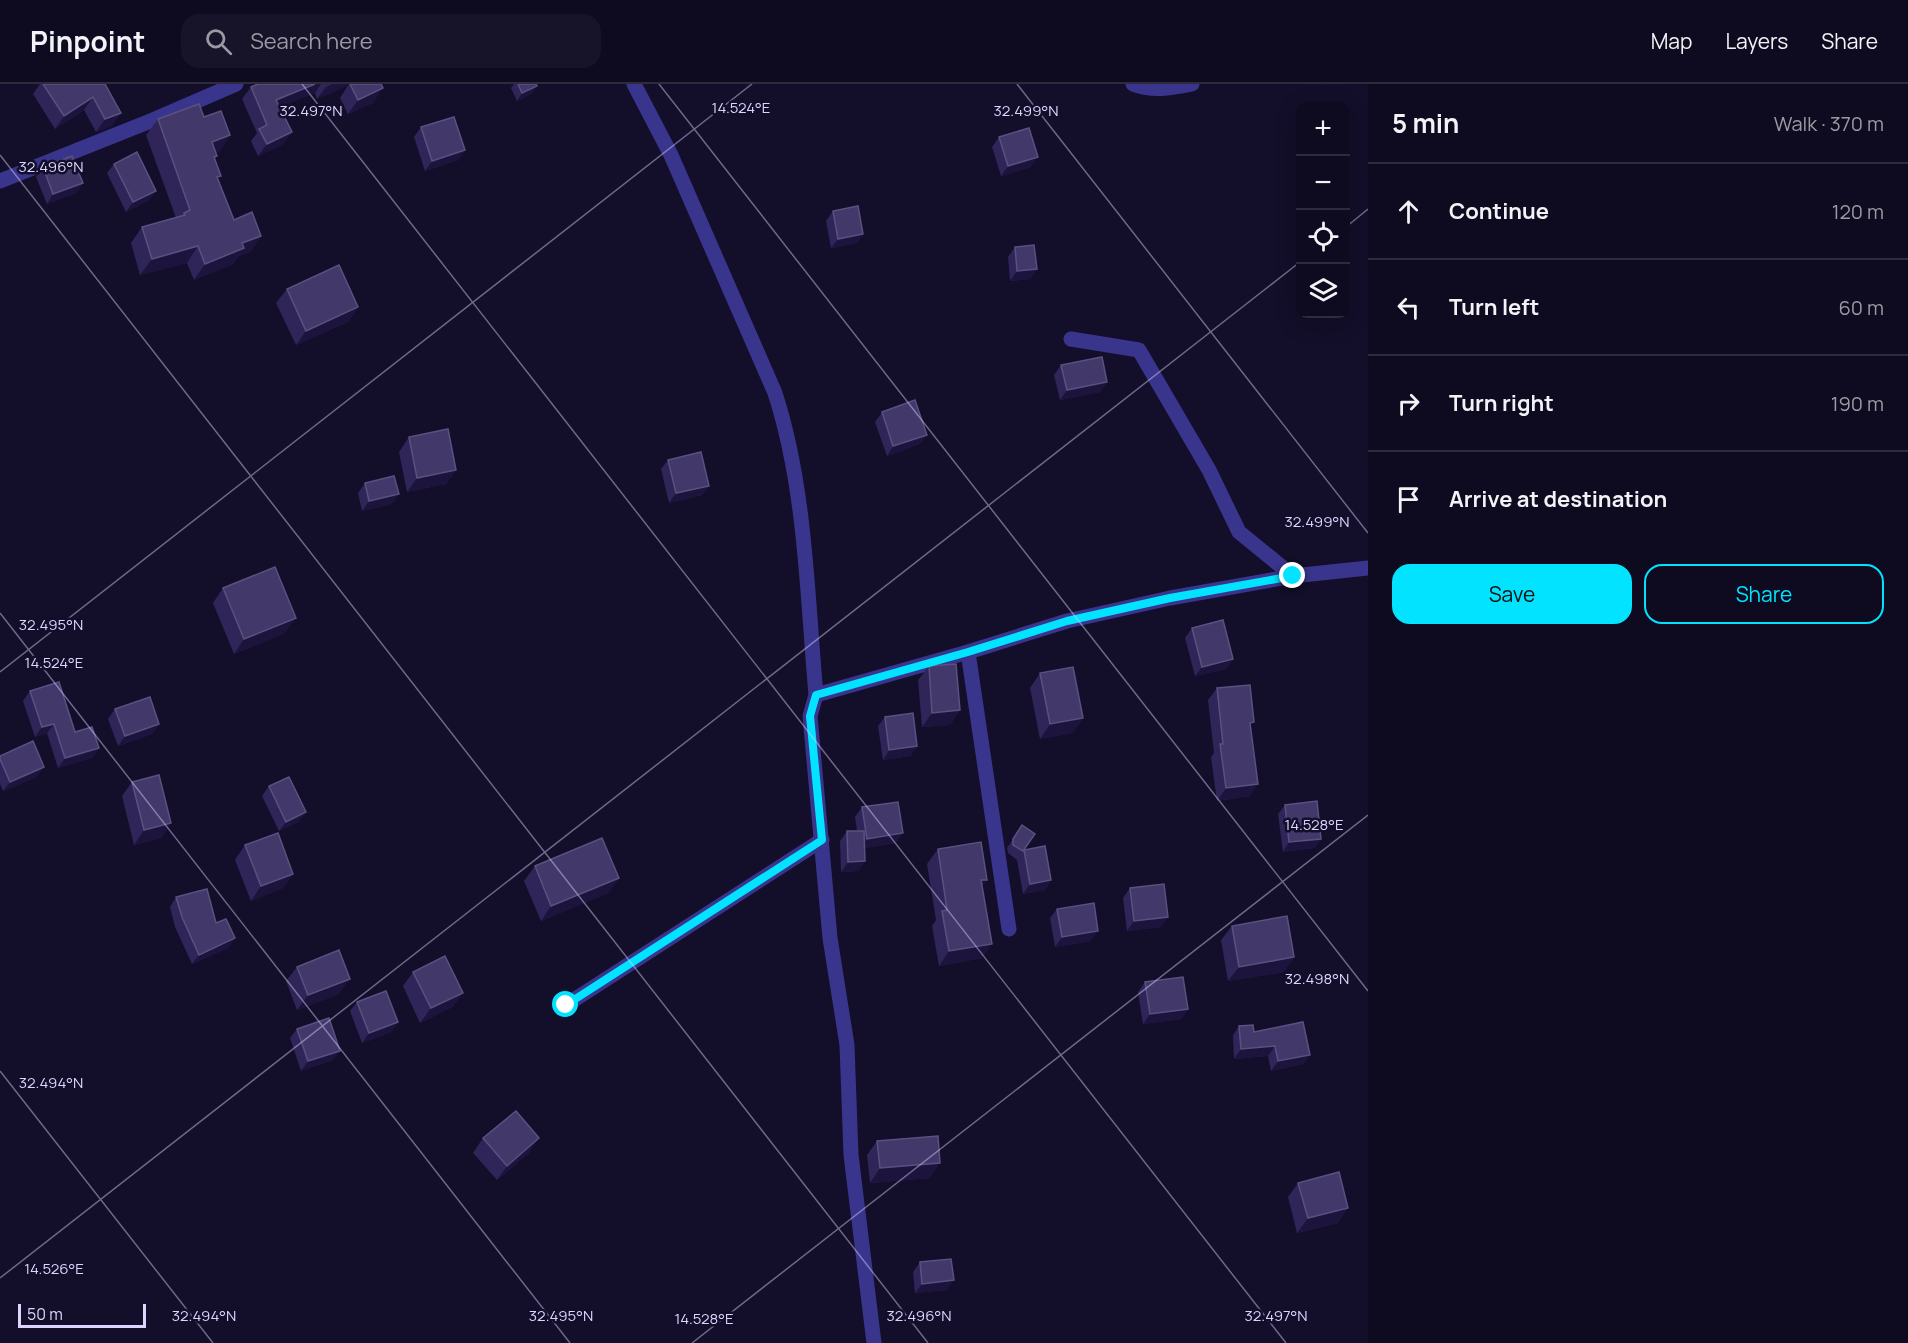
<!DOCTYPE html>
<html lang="en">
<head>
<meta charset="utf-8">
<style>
	body { margin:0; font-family:Manrope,sans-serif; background:#171328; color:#f1f3f6 }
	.controls { position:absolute; right:18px; top:18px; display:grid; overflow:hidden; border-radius:12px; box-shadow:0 6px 24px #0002 }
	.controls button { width:54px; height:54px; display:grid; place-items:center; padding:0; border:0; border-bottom:2px solid #2e2b3d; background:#0e0a1f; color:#f1f3f6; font:30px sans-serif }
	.scale { position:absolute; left:18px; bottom:15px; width:128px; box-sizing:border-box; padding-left:6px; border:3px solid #dbd6ff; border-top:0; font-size:16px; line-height:21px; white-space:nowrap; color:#dbd6ff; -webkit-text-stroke:4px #130e29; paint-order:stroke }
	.stop { position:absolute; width:18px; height:18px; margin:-14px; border:4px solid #02e3ff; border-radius:50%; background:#fff }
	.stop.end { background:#02e3ff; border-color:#fff; box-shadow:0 2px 6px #0008 }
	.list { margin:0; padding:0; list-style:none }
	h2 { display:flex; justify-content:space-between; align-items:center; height:78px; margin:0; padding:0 24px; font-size:26px }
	h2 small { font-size:20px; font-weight:400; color:#9b9aa4 }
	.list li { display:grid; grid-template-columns:39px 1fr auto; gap:18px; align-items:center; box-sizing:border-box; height:96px; padding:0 24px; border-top:2px solid #2e2b3d }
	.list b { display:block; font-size:22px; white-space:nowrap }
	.list em { font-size:20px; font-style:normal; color:#9b9aa4 }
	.actions { display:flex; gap:12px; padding:18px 24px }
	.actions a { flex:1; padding:14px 0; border:2px solid #02e3ff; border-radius:18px; text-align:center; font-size:21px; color:#02e3ff }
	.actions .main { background:#02e3ff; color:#111 }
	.icon { flex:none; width:33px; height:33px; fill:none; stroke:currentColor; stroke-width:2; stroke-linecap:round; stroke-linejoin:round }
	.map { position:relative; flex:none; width:1368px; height:1259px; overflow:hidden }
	header { display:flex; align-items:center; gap:36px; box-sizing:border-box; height:84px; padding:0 30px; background:#0e0a1f; border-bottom:2px solid #2e2b3d }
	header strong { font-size:28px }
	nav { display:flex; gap:33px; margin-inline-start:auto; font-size:21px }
	.search { width:420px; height:54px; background:#171328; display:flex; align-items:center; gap:15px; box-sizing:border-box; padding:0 21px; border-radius:18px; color:#9b9aa4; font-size:22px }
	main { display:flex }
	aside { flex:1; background:#0e0a1f }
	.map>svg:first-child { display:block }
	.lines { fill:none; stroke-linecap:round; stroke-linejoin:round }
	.minor { stroke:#39358c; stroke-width:15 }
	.wall { fill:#302558 }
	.shaded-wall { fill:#1d143d }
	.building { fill:#42386a; stroke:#5a5181; stroke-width:1.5 }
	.route { stroke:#02e3ff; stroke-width:8 }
	.ticks { fill:none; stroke:#dbd6ff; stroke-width:1.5; stroke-opacity:0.45 }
	.ticks-label { font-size:15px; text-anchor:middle; fill:#dbd6ff; stroke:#130e29; stroke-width:5; stroke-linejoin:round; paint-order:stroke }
</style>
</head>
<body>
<header>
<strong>Pinpoint</strong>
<div class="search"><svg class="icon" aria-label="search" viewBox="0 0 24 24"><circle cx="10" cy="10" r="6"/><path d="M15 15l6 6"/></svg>Search here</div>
<nav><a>Map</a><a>Layers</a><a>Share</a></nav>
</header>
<main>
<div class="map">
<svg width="1368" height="1259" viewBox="0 0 1368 1259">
	<rect width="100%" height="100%" fill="#130e29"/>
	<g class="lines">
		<g class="minor">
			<path d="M 634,0 L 671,71 L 775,309 C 806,405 807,511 816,611 L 810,632 L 830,854 L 847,961 L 851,1071 L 874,1259"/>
			<path d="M 1133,0 C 1153,8 1172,4 1192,0"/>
			<path d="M 0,97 L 153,36 L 236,0"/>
			<path d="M 1071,255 L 1139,266 L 1209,386 L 1239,448 L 1293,492"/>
			<path d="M 968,568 L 1009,845"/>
			<path d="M 816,611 L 968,568 L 1067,537 L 1170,514 L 1293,492 L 1368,484"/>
			<path d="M 566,921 L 822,756"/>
		</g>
	</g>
	<g class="wall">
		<path d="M 40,0 L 105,0 L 112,42 L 96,48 L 84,26 L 55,45 L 33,10 Z"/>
		<path d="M 258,0 L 347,0 L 346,2 L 317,15 L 315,9 L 280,23 L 292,48 L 283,60 L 258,72 L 251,57 L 257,49 L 242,15 L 251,3 Z"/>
		<path d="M 349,0 L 381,0 L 373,19 L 348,30 L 340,14 Z"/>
		<path d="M 514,0 L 536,0 L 537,2 L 531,10 L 517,17 L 511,4 Z"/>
		<path d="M 204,33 L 230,51 L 219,68 L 216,68 L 217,72 L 215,75 L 218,96 L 234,136 L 261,152 L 250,168 L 239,172 L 233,180 L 194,196 L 187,179 L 140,191 L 131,159 L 142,143 L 176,134 L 146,51 L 158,35 Z"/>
		<path d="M 421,43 L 465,66 L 458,76 L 425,87 L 414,53 Z"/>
		<path d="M 999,53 L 1031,83 L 1001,92 L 992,63 Z"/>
		<path d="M 114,80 L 156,107 L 149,116 L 126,128 L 107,89 Z"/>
		<path d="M 43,83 L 83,99 L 76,109 L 47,120 L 36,93 Z"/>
		<path d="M 833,127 L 863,150 L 857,159 L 831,164 L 826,137 Z"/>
		<path d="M 1015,163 L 1037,185 L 1030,195 L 1010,197 L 1008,173 Z"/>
		<path d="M 287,205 L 358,223 L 348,238 L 296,261 L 276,219 Z"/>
		<path d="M 1061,281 L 1107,298 L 1100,308 L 1060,316 L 1054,291 Z"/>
		<path d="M 882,328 L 927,351 L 920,360 L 887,372 L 875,338 Z"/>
		<path d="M 409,353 L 456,386 L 446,400 L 407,408 L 399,368 Z"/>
		<path d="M 668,376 L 709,402 L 702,411 L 669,419 L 661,385 Z"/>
		<path d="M 365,399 L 392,420 L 362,427 L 358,409 Z"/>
		<path d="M 223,504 L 285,549 L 234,570 L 213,519 Z"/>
		<path d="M 1192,544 L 1233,575 L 1226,585 L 1195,592 L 1185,554 Z"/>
		<path d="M 929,582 L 960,626 L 950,641 L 922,643 L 918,596 Z"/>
		<path d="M 1040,589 L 1083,634 L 1072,649 L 1040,655 L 1030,604 Z"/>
		<path d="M 1217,604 L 1251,643 L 1250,712 L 1217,717 L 1211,673 L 1214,669 L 1208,616 Z"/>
		<path d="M 30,607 L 75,648 L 99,664 L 92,674 L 58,684 L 47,649 L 35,653 L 23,617 Z"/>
		<path d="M 115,625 L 159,640 L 152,650 L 118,662 L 108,635 Z"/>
		<path d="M 885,633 L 917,662 L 910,672 L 883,676 L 878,642 Z"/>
		<path d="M 0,672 L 37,693 L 3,707 L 0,700 Z"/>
		<path d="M 132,698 L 171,739 L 161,754 L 134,761 L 122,712 Z"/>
		<path d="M 269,702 L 299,738 L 279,747 L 262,712 Z"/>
		<path d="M 1285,721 L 1321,755 L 1314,764 L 1283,768 L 1278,730 Z"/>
		<path d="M 862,723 L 896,759 L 865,764 L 865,777 L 858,787 L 841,788 L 840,757 L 847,747 L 857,747 L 855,733 Z"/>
		<path d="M 1022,741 L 1024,766 L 1051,796 L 1045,806 L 1023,810 L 1017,776 L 1008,769 L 1007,764 Z"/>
		<path d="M 245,761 L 293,790 L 283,804 L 251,817 L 235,776 Z"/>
		<path d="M 938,765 L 982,803 L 982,874 L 939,882 L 932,842 L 936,836 L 927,780 Z"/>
		<path d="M 535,782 L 619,794 L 608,809 L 541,837 L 524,797 Z"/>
		<path d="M 1130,804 L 1168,833 L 1161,843 L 1127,847 L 1123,814 Z"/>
		<path d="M 176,813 L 235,854 L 228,864 L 192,880 L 175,843 L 170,823 Z"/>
		<path d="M 1057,825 L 1091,857 L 1055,863 L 1050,834 Z"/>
		<path d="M 1232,842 L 1294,873 L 1284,888 L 1228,897 L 1221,856 Z"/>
		<path d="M 297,883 L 339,910 L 297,926 L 286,897 Z"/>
		<path d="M 413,888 L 463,909 L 452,923 L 420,939 L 403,902 Z"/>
		<path d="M 1145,898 L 1188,925 L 1181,935 L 1143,940 L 1138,908 Z"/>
		<path d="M 357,918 L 398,938 L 391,948 L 362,959 L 350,927 Z"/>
		<path d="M 1239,942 L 1254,948 L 1310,971 L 1303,980 L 1271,987 L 1268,972 L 1234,975 L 1233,951 Z"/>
		<path d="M 297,945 L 333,976 L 301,987 L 290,954 Z"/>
		<path d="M 483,1054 L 529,1069 L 497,1096 L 473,1069 Z"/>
		<path d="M 877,1057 L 930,1094 L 870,1099 L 867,1071 Z"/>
		<path d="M 1298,1099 L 1338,1139 L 1297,1149 L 1288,1113 Z"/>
		<path d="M 920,1178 L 947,1206 L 915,1209 L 913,1188 Z"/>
	</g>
	<g class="shaded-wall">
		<path d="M 315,0 L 321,0 L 315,9 L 268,28 L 276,16 Z"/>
		<path d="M 332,0 L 347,0 L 346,2 L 317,15 L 326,3 Z"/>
		<path d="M 537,2 L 531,10 L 517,17 L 522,9 Z"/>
		<path d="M 383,4 L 373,19 L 348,30 L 358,16 Z"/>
		<path d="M 93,13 L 84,26 L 55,45 L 64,32 Z"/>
		<path d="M 121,29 L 112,42 L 96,48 L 105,35 Z"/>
		<path d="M 292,48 L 283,60 L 258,72 L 267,60 Z"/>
		<path d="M 230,51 L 219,68 L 201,74 L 212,58 Z"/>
		<path d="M 465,66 L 458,76 L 425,87 L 432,77 Z"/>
		<path d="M 1038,73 L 1031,83 L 1001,92 L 1008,82 Z"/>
		<path d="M 83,99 L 76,109 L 47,120 L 53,110 Z"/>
		<path d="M 156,107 L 149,116 L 126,128 L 133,118 Z"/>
		<path d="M 863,150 L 857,159 L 831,164 L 838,155 Z"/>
		<path d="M 261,152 L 250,168 L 239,172 L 233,180 L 194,196 L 205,180 L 242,159 Z"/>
		<path d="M 198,162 L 187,179 L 140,191 L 152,175 Z"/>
		<path d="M 1037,185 L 1030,195 L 1010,197 L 1017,187 Z"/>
		<path d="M 358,223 L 348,238 L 296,261 L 306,247 Z"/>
		<path d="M 1107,298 L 1100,308 L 1060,316 L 1067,306 Z"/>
		<path d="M 927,351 L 920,360 L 887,372 L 893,362 Z"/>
		<path d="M 456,386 L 446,400 L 407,408 L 417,394 Z"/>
		<path d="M 709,402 L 702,411 L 669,419 L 676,409 Z"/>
		<path d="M 399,410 L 392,420 L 362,427 L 369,417 Z"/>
		<path d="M 296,534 L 285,549 L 234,570 L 244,555 Z"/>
		<path d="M 1233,575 L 1226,585 L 1195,592 L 1202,583 Z"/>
		<path d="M 960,626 L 950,641 L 922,643 L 932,629 Z"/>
		<path d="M 1083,634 L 1072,649 L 1040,655 L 1050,640 Z"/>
		<path d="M 54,640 L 47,649 L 35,653 L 42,643 Z"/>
		<path d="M 159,640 L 152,650 L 118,662 L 125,652 Z"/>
		<path d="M 917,662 L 910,672 L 883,676 L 889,666 Z"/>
		<path d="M 99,664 L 92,674 L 58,684 L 65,674 Z"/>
		<path d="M 44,683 L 37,693 L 3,707 L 10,698 Z"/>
		<path d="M 1258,700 L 1250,712 L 1217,717 L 1226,704 Z"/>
		<path d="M 306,728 L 299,738 L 279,747 L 286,738 Z"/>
		<path d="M 171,739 L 161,754 L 134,761 L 144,746 Z"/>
		<path d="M 903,749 L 896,759 L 860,765 L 867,755 Z"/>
		<path d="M 1321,755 L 1314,764 L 1283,768 L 1289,758 Z"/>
		<path d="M 865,777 L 858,787 L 841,788 L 848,778 Z"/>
		<path d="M 293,790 L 283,804 L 251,817 L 261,802 Z"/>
		<path d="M 619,794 L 608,809 L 541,837 L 551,822 Z"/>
		<path d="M 981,796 L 987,796 L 977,810 Z"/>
		<path d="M 1051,796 L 1045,806 L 1023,810 L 1030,800 Z"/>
		<path d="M 1168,833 L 1161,843 L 1127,847 L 1134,837 Z"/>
		<path d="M 1098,847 L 1091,857 L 1055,863 L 1062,853 Z"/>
		<path d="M 235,854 L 228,864 L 192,880 L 199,871 Z"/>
		<path d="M 992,860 L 982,874 L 939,882 L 949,867 Z"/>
		<path d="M 1294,873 L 1284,888 L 1228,897 L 1239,883 Z"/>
		<path d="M 350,895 L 339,910 L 297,926 L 308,911 Z"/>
		<path d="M 463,909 L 452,923 L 420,939 L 431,924 Z"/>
		<path d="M 1188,925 L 1181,935 L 1143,940 L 1150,930 Z"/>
		<path d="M 398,938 L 391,948 L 362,959 L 369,949 Z"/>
		<path d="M 1275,962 L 1268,972 L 1234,975 L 1241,965 Z"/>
		<path d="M 340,967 L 333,976 L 301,987 L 308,977 Z"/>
		<path d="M 1310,971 L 1303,980 L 1271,987 L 1278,977 Z"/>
		<path d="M 539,1054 L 529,1069 L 497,1096 L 507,1082 Z"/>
		<path d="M 940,1079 L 930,1094 L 870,1099 L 880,1084 Z"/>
		<path d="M 1348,1124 L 1338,1139 L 1297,1149 L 1308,1134 Z"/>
		<path d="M 954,1196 L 947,1206 L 915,1209 L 922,1200 Z"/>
	</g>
	<g class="building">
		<path d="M 43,0 L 105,0 L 121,29 L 105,35 L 93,13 L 64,32 Z"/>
		<path d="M 258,0 L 315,0 L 276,16 L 292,48 L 267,60 L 259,45 L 267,41 L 251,3 Z"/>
		<path d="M 350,0 L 381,0 L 383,4 L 358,16 Z"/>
		<path d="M 518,0 L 536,0 L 537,2 L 522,9 Z"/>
		<path d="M 199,20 L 204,33 L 221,27 L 230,51 L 212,58 L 217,72 L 214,73 L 221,92 L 217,93 L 234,136 L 252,128 L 261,152 L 242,159 L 244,164 L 205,180 L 198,162 L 152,175 L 142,143 L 185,131 L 184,129 L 190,126 L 158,35 Z"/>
		<path d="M 454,33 L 465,66 L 432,77 L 421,43 Z"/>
		<path d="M 1029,44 L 1038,73 L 1008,82 L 999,53 Z"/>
		<path d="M 137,68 L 156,107 L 133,118 L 114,80 Z"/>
		<path d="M 72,72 L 83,99 L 53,110 L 43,83 Z"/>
		<path d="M 858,122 L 863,150 L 838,155 L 833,127 Z"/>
		<path d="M 1034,161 L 1037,185 L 1017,187 L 1015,163 Z"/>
		<path d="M 339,181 L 358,223 L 306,247 L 287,205 Z"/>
		<path d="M 1102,273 L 1107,298 L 1067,306 L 1061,281 Z"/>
		<path d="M 915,316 L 927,351 L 893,362 L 882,328 Z"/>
		<path d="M 448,345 L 456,386 L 417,394 L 409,353 Z"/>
		<path d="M 701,368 L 709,402 L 676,409 L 668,376 Z"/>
		<path d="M 394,392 L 399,410 L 369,417 L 365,399 Z"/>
		<path d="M 275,483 L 296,534 L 244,555 L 223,504 Z"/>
		<path d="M 1223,536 L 1233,575 L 1202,583 L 1192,544 Z"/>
		<path d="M 956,580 L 960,626 L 932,629 L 929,582 Z"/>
		<path d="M 1073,583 L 1083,634 L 1050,640 L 1040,589 Z"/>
		<path d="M 59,598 L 75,648 L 92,643 L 99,664 L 65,674 L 54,640 L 42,643 L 30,607 Z"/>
		<path d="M 1250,601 L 1254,638 L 1250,639 L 1258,700 L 1226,704 L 1220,660 L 1223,660 L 1217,604 Z"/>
		<path d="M 150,613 L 159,640 L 125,652 L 115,625 Z"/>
		<path d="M 913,629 L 917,662 L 889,666 L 885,633 Z"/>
		<path d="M 33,657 L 44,683 L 10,698 L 0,675 L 0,672 Z"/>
		<path d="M 159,691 L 171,739 L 144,746 L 132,698 Z"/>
		<path d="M 289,693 L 306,728 L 286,738 L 269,702 Z"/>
		<path d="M 1317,717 L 1321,755 L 1289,758 L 1285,721 Z"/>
		<path d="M 898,718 L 903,749 L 867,755 L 862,723 Z"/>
		<path d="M 1022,741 L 1035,750 L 1023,767 L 1013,761 L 1013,755 Z"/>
		<path d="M 847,747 L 864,747 L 865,777 L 848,778 Z"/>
		<path d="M 278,749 L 293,790 L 261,802 L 245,761 Z"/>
		<path d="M 602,754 L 619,794 L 551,822 L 535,782 Z"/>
		<path d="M 981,758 L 987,796 L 981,796 L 992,860 L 949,867 L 942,827 L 947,826 L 938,765 Z"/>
		<path d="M 1045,762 L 1051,796 L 1030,800 L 1024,766 Z"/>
		<path d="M 1164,800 L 1168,833 L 1134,837 L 1130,804 Z"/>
		<path d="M 207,805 L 216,839 L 226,835 L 235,854 L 199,871 L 182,833 L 176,813 Z"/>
		<path d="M 1094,819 L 1098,847 L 1062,853 L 1057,825 Z"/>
		<path d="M 1287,832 L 1294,873 L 1239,883 L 1232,842 Z"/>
		<path d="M 339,866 L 350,895 L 308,911 L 297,883 Z"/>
		<path d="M 445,872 L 463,909 L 431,924 L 413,888 Z"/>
		<path d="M 1183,893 L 1188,925 L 1150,930 L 1145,898 Z"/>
		<path d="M 386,907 L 398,938 L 369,949 L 357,918 Z"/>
		<path d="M 329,934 L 340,967 L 308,977 L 297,945 Z"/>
		<path d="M 1303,938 L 1310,971 L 1278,977 L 1275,962 L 1241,965 L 1239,942 L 1253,941 L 1254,948 Z"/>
		<path d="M 516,1027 L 539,1054 L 507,1082 L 483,1054 Z"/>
		<path d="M 938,1052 L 940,1079 L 880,1084 L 877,1057 Z"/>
		<path d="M 1339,1088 L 1348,1124 L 1308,1134 L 1298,1099 Z"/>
		<path d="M 951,1175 L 954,1196 L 922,1200 L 920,1178 Z"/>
	</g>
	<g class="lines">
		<path class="route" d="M 566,921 L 822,756 L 810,632 L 816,611 L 968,568 L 1067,537 L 1170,514 L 1293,492"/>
	</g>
	<path class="ticks" d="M 302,0 L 1286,1259M 659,0 L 1368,907M 1017,0 L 1368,449M 0,71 L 928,1259M 1346,143 L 1368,125M 0,529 L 570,1259M 0,588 L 752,0M 0,987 L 213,1259M 0,1194 L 1300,178M 692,1259 L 1368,731"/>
	<g class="ticks-label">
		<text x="741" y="29">14.524°E</text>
		<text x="1026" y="32">32.499°N</text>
		<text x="311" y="32">32.497°N</text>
		<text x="51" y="88">32.496°N</text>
		<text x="1317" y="443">32.499°N</text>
		<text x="51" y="546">32.495°N</text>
		<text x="54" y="584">14.524°E</text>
		<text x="1314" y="746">14.528°E</text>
		<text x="1317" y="900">32.498°N</text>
		<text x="51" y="1004">32.494°N</text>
		<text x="54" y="1190">14.526°E</text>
		<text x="204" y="1237">32.494°N</text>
		<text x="561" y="1237">32.495°N</text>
		<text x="919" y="1237">32.496°N</text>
		<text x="1276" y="1237">32.497°N</text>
		<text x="704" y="1240">14.528°E</text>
	</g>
</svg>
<div class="controls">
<button>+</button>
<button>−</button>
<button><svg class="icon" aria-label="locate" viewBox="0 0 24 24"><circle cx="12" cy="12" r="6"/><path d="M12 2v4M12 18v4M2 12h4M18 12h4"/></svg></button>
<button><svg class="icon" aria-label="layers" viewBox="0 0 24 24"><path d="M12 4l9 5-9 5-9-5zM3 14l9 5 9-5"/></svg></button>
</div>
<div class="scale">50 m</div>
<div class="stop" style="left:566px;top:921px"></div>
<div class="stop end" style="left:1293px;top:492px"></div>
</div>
<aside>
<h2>5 min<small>Walk · 370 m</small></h2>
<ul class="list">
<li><svg class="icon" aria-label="ahead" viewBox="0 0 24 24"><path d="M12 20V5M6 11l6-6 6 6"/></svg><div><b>Continue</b></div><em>120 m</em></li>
<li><svg class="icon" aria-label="left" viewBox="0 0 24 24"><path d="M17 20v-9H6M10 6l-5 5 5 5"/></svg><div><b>Turn left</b></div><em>60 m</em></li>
<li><svg class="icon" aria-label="right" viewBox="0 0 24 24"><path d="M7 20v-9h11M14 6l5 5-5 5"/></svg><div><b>Turn right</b></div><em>190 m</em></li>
<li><svg class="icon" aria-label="arrive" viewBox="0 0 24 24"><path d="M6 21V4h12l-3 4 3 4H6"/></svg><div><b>Arrive at destination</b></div></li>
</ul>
<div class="actions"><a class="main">Save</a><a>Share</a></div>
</aside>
</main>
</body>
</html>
